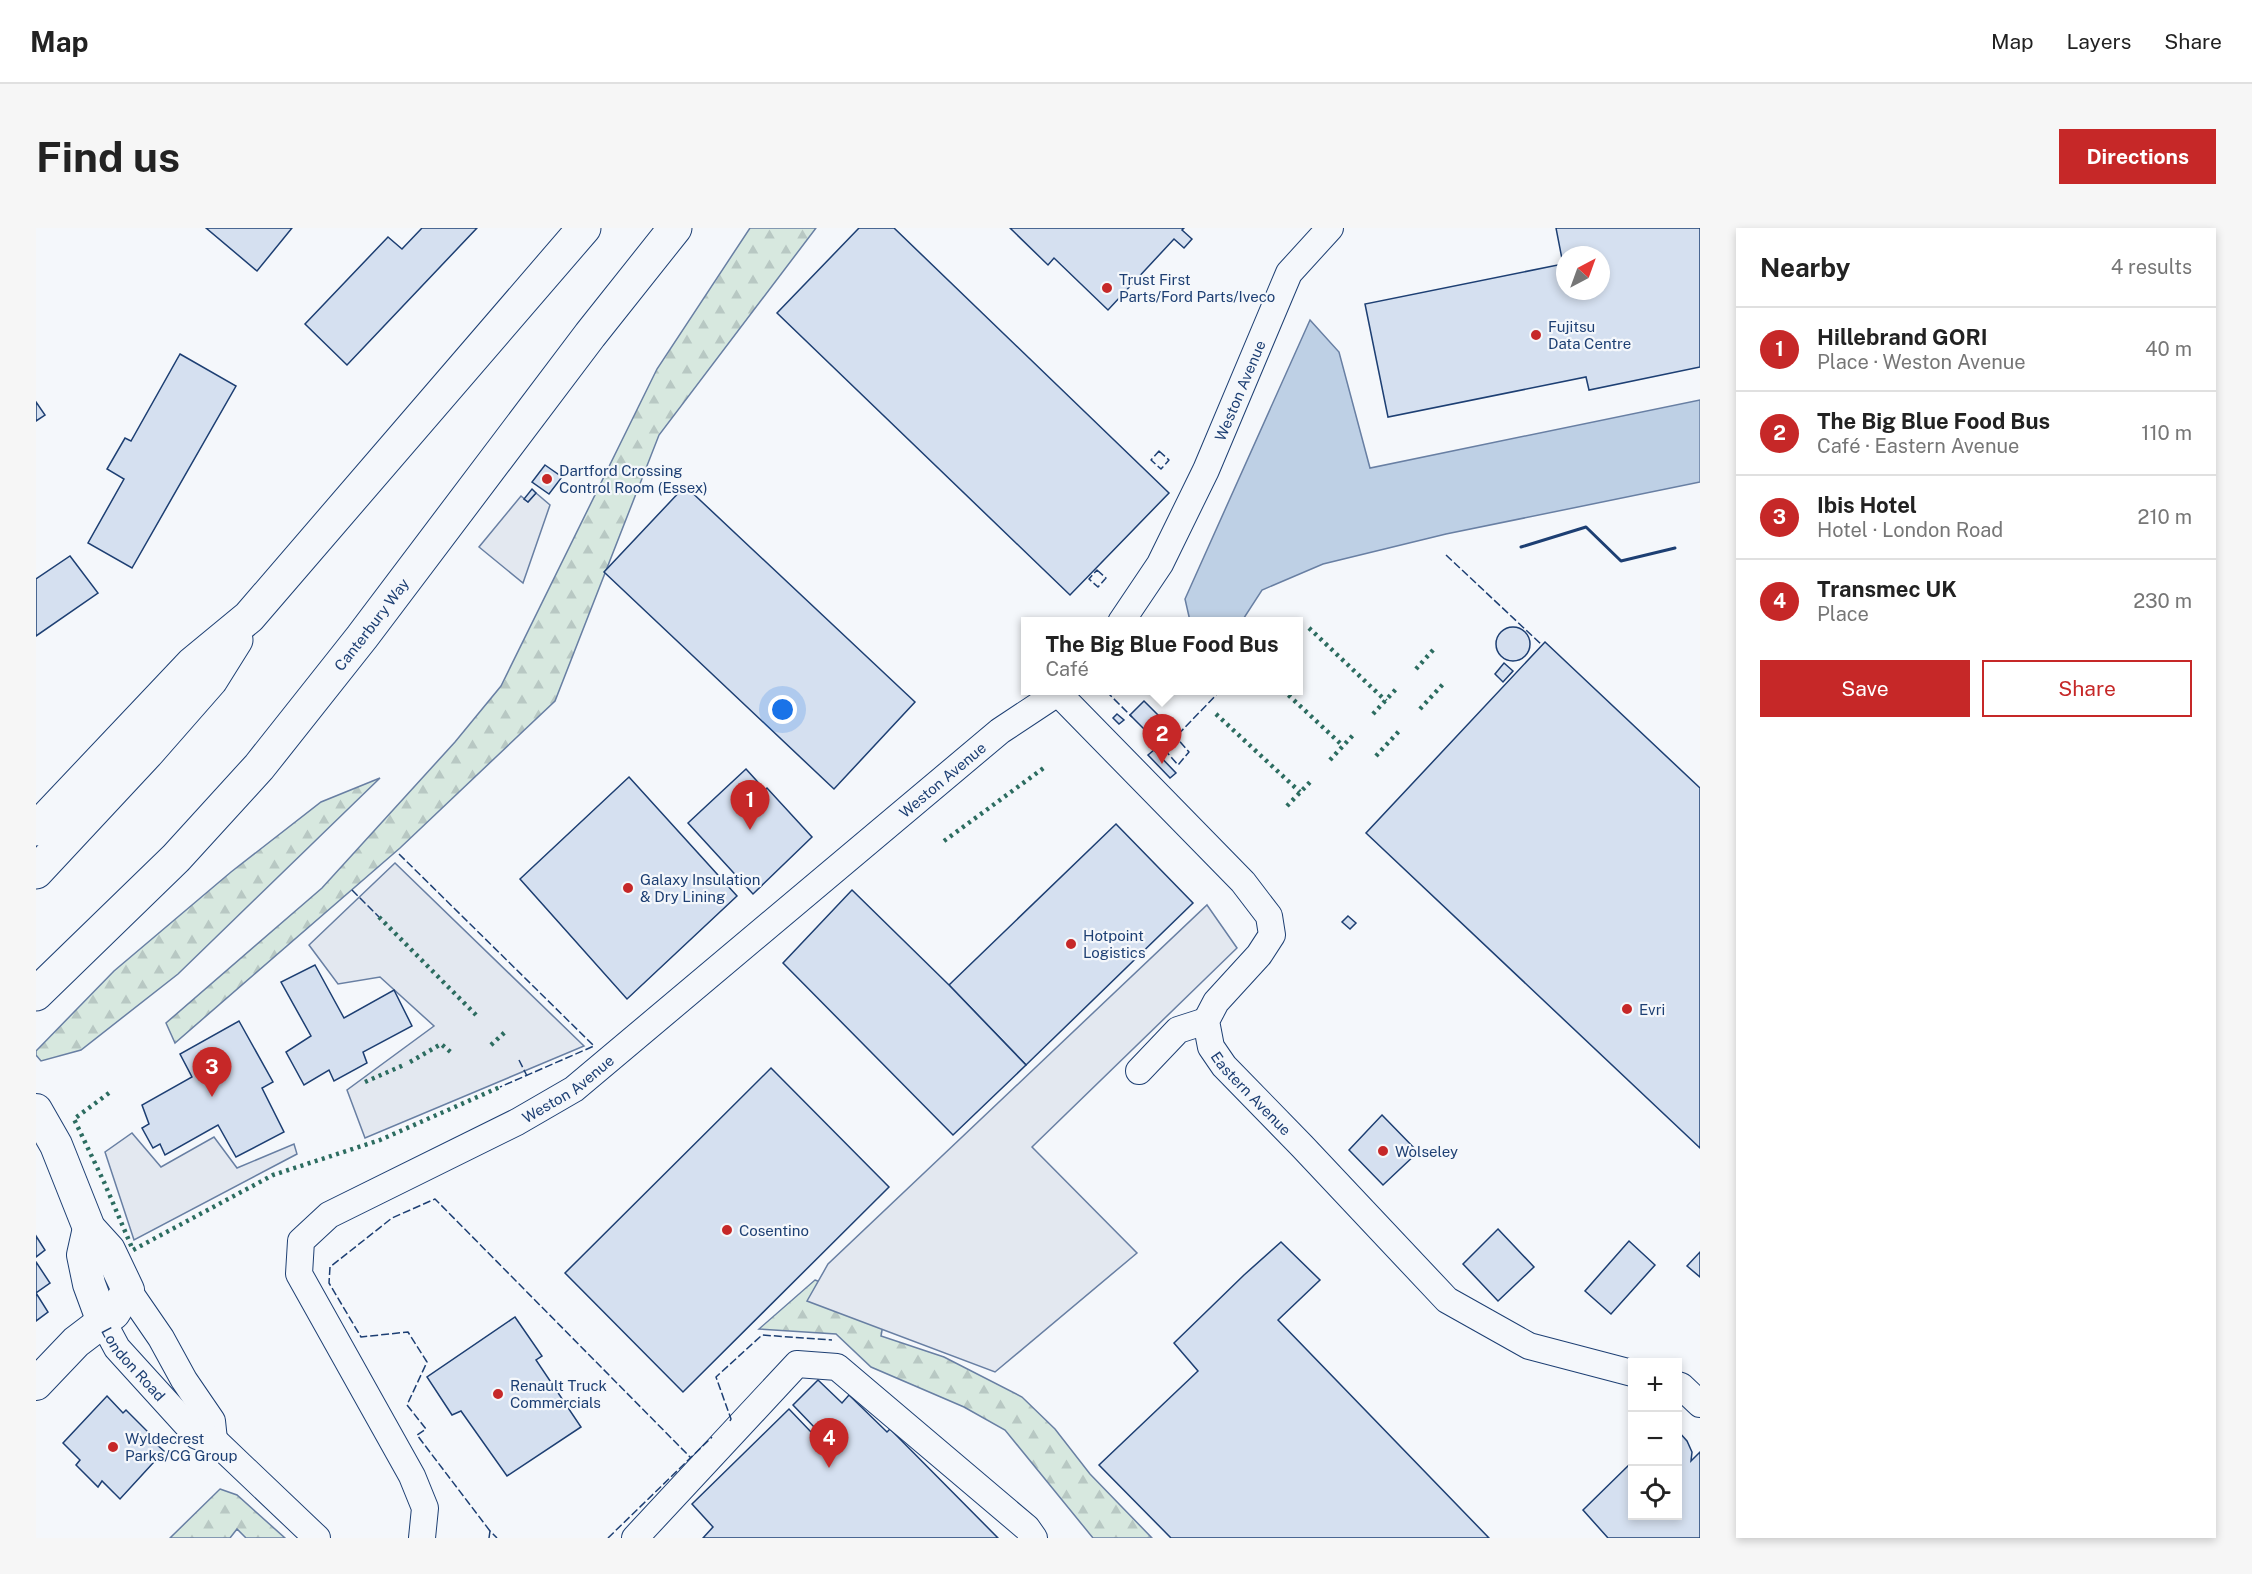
<!DOCTYPE html>
<html lang="en">
<head>
<meta charset="utf-8">
<style>
	body { margin:0; font-family:"Public Sans",sans-serif; background:#f6f6f6; color:#222 }
	.controls { position:absolute; right:18px; bottom:18px; display:grid; overflow:hidden; border-radius:0px; box-shadow:0 3px 9px #0003 }
	.controls button { width:54px; height:54px; display:grid; place-items:center; padding:0; border:0; border-bottom:2px solid #e0e0e0; background:#fff; color:#222; font:30px sans-serif }
	.compass { position:absolute; left:1520px; top:18px; width:54px; height:54px; border-radius:50%; background:#fff; box-shadow:0 3px 9px #0003; rotate:41deg }
	.you { position:absolute; left:747px; top:482px; width:21px; height:21px; margin:-15px; border:4px solid #fff; border-radius:50%; background:#1a73e8; box-shadow:0 0 0 9px #1a73e833 }
	.badge { display:grid; place-items:center; width:39px; height:39px; border-radius:50%; background:#c62828; color:#fff; font-size:20px; font-weight:700 }
	.pin { position:absolute; translate:-50% -50px; filter:drop-shadow(0 2px 3px #0008) }
	.pin::after { content:''; position:absolute; top:32px; width:21px; height:18px; background:inherit; clip-path:polygon(0 0,100% 0,50% 100%) }
	.popup { position:absolute; left:985px; top:389px; width:282px; height:78px; box-sizing:border-box; display:grid; place-content:center; border-radius:0px; background:#fff; filter:drop-shadow(0 2px 4px #0005); font-size:20px; white-space:nowrap; color:#767676 }
	.popup b { font-size:22px; color:#222 }
	.popup::after { content:''; position:absolute; left:50%; top:100%; margin-left:-12px; border:12px solid transparent; border-top-color:#fff }
	.list { margin:0; padding:0; list-style:none }
	h2 { display:flex; justify-content:space-between; align-items:center; height:78px; margin:0; padding:0 24px; font-size:26px }
	h2 small { font-size:20px; font-weight:400; color:#767676 }
	.list li { display:grid; grid-template-columns:39px 1fr auto; gap:18px; align-items:center; box-sizing:border-box; height:84px; padding:0 24px; border-top:2px solid #e0e0e0 }
	.list b { display:block; font-size:22px; white-space:nowrap }
	.list p { margin:0; font-size:20px; white-space:nowrap; color:#767676 }
	.list em { font-size:20px; font-style:normal; color:#767676 }
	.actions { display:flex; gap:12px; padding:18px 24px }
	.actions a { flex:1; padding:14px 0; border:2px solid #c62828; border-radius:0px; text-align:center; font-size:21px; color:#c62828 }
	.actions .main { background:#c62828; color:#fff }
	.icon { flex:none; width:33px; height:33px; fill:none; stroke:currentColor; stroke-width:2; stroke-linecap:round; stroke-linejoin:round }
	.map { position:relative; flex:none; width:1664px; height:1310px; overflow:hidden; border-radius:0px }
	header { display:flex; align-items:center; gap:36px; box-sizing:border-box; height:84px; padding:0 30px; background:#fff; border-bottom:2px solid #e0e0e0 }
	header strong { font-size:28px }
	nav { display:flex; gap:33px; margin-inline-start:auto; font-size:21px }
	.intro { display:flex; align-items:center; justify-content:space-between; box-sizing:border-box; height:144px; padding:0 36px }
	h1 { margin:0; font-size:42px }
	.button { padding:15px 27px; border-radius:0px; background:#c62828; color:#fff; font-size:21px; font-weight:700 }
	main { display:flex; gap:36px; padding:0 36px }
	aside { flex:1; background:#fff; border-radius:0px; box-shadow:0 3px 9px #0003 }
	.map>svg:first-child { display:block }
	.forest { fill:url(#forest-firs); stroke:#687fa3; stroke-width:1.5 }
	.parking { fill:#e3e8f0; stroke:#687fa3; stroke-width:1.5 }
	.water { fill:#bed0e5; stroke:#687fa3; stroke-width:1.5 }
	.building { fill:#d5e0f0; stroke:#1d3f73; stroke-width:1.5; fill-rule:evenodd }
	.lines { fill:none; stroke-linecap:round; stroke-linejoin:round }
	.minor-casing { stroke:#1d3f73; stroke-width:28 }
	.major-casing { stroke:#1d3f73; stroke-width:34 }
	.highway-casing { stroke:#1d3f73; stroke-width:35 }
	.minor { stroke:#f4f7fb; stroke-width:26 }
	.major { stroke:#f4f7fb; stroke-width:32 }
	.highway { stroke:#f4f7fb; stroke-width:33 }
	.hedge { stroke:#2c6c60; stroke-width:4.5; stroke-dasharray:3 4.5; stroke-linecap:butt }
	.fence { stroke:#1d3f73; stroke-width:1.5; stroke-dasharray:8 3; stroke-linecap:butt }
	.wall { stroke:#1d3f73; stroke-width:3 }
	.poi-dot { fill:#c62828; stroke:#f4f7fb; stroke-width:2 }
	.labels { text-anchor:middle; dominant-baseline:central; stroke-width:4.5; stroke-linejoin:round; paint-order:stroke }
	.poi-label { font-size:15px; fill:#1d3f73; stroke:#f4f7fb; text-anchor:start }
	.street-label { font-size:15px; fill:#1d3f73; stroke:#f4f7fb }
</style>
</head>
<body>
<header>
<strong>Map</strong>
<nav><a>Map</a><a>Layers</a><a>Share</a></nav>
</header>
<div class="intro"><h1>Find us</h1><a class="button">Directions</a></div>
<main>
<div class="map">
<svg width="1664" height="1310" viewBox="0 0 1664 1310">
	<defs>
		<pattern id="forest-firs" width="22" height="20" patternUnits="userSpaceOnUse" patternTransform="scale(1.5)"><rect width="22" height="20" fill="#d7e8df"/><path d="M5 1l3.5 6h-7zM16 11l3.5 6h-7z" fill="#b8c8c3"/></pattern>
	</defs>
	<rect width="100%" height="100%" fill="#f4f7fb"/>
	<g class="forest">
		<path d="M 714,0 L 780,0 L 623,207 L 519,473 L 364,620 L 139,815 L 130,795 L 286,660 L 419,514 L 465,458 L 621,141 Z"/>
		<path d="M 344,550 L 142,746 L 45,822 L 5,833 L 0,827 L 0,823 L 78,743 L 195,644 L 285,574 Z"/>
		<path d="M 779,1052 L 850,1080 L 845,1108 L 908,1129 L 986,1169 L 1019,1201 L 1054,1246 L 1116,1310 L 1057,1310 L 969,1202 L 928,1179 L 835,1139 L 800,1106 L 723,1101 Z"/>
		<path d="M 184,1261 L 201,1267 L 249,1310 L 210,1310 L 201,1301 L 194,1310 L 134,1310 Z"/>
	</g>
	<g class="parking">
		<path d="M 500,265 L 514,277 L 487,355 L 443,319 L 485,268 L 492,274 Z"/>
		<path d="M 359,635 L 548,818 L 329,910 L 311,862 L 398,798 L 344,749 L 302,756 L 273,717 Z"/>
		<path d="M 1171,677 L 1201,720 L 996,919 L 1101,1025 L 959,1144 L 771,1073 L 792,1036 Z"/>
		<path d="M 96,905 L 125,939 L 178,909 L 201,940 L 258,916 L 261,926 L 98,1012 L 69,924 Z"/>
	</g>
	<path class="water" d="M 1274,92 L 1303,124 L 1334,240 L 1664,172 L 1664,254 L 1410,306 L 1287,336 L 1226,362 L 1206,393 L 1154,393 L 1149,371 Z"/>
	<g class="building">
		<path d="M 170,0 L 256,0 L 221,43 Z"/>
		<path d="M 386,0 L 441,0 L 311,137 L 269,96 L 352,9 L 366,21 Z"/>
		<path d="M 823,0 L 858,0 L 1133,265 L 1034,367 L 741,85 Z"/>
		<path d="M 974,0 L 1148,0 L 1146,2 L 1156,11 L 1148,20 L 1138,11 L 1072,82 L 1018,30 L 1012,37 Z"/>
		<path d="M 1520,0 L 1664,0 L 1664,139 L 1553,162 L 1550,149 L 1352,189 L 1329,76 L 1527,36 ZM 1529,27 L 1565,27 L 1565,63 L 1529,63 Z"/>
		<path d="M 144,126 L 200,158 L 96,340 L 52,315 L 88,251 L 71,241 L 89,210 L 95,213 Z"/>
		<path d="M 0,174 L 9,187 L 0,193 Z"/>
		<path d="M 509,237 L 526,249 L 513,266 L 496,254 Z"/>
		<path d="M 649,258 L 879,474 L 798,561 L 568,344 Z"/>
		<path d="M 496,261 L 500,265 L 492,274 L 488,271 Z"/>
		<path d="M 34,328 L 62,365 L 0,408 L 0,351 Z"/>
		<circle cx="1477" cy="416" r="17"/>
		<path d="M 1509,414 L 1664,560 L 1664,920 L 1330,605 Z"/>
		<path d="M 1468,435 L 1477,443 L 1467,454 L 1459,446 Z"/>
		<path d="M 1108,473 L 1126,491 L 1112,505 L 1094,487 Z"/>
		<path d="M 1081,486 L 1088,492 L 1083,496 L 1077,490 Z"/>
		<path d="M 1118,522 L 1140,545 L 1134,550 L 1112,527 Z"/>
		<path d="M 710,541 L 729,562 L 731,560 L 776,609 L 717,666 L 652,595 Z"/>
		<path d="M 593,549 L 701,668 L 591,771 L 484,651 Z"/>
		<path d="M 1080,596 L 1157,675 L 990,837 L 913,757 Z"/>
		<path d="M 816,662 L 913,757 L 990,837 L 917,907 L 747,735 Z"/>
		<path d="M 1312,688 L 1320,695 L 1314,701 L 1306,694 Z"/>
		<path d="M 279,737 L 308,790 L 358,762 L 376,798 L 327,824 L 331,835 L 298,853 L 293,842 L 268,857 L 250,824 L 275,808 L 245,754 Z"/>
		<path d="M 203,793 L 237,854 L 226,860 L 248,904 L 200,929 L 182,897 L 129,927 L 124,916 L 117,920 L 106,900 L 113,896 L 106,877 L 156,849 L 144,826 Z"/>
		<path d="M 735,840 L 853,959 L 647,1164 L 529,1045 Z"/>
		<path d="M 1346,887 L 1382,924 L 1347,957 L 1313,922 Z"/>
		<path d="M 1462,1001 L 1498,1039 L 1462,1073 L 1427,1036 Z"/>
		<path d="M 0,1008 L 9,1022 L 0,1029 Z"/>
		<path d="M 1593,1013 L 1619,1037 L 1575,1086 L 1549,1063 Z"/>
		<path d="M 1245,1014 L 1284,1052 L 1242,1092 L 1453,1310 L 1135,1310 L 1063,1237 L 1162,1143 L 1138,1115 L 1208,1047 Z"/>
		<path d="M 1664,1024 L 1664,1049 L 1651,1038 Z"/>
		<path d="M 0,1034 L 14,1055 L 0,1065 L 12,1084 L 0,1093 Z"/>
		<path d="M 479,1089 L 506,1128 L 500,1132 L 545,1199 L 471,1248 L 425,1183 L 416,1187 L 391,1149 Z"/>
		<path d="M 782,1152 L 806,1175 L 813,1167 L 851,1204 L 854,1201 L 962,1310 L 667,1310 L 677,1299 L 656,1276 L 753,1181 L 775,1204 L 779,1200 L 757,1177 Z"/>
		<path d="M 71,1168 L 87,1185 L 90,1182 L 113,1205 L 111,1208 L 128,1223 L 84,1271 L 66,1253 L 62,1259 L 40,1237 L 44,1232 L 27,1215 Z"/>
		<path d="M 1642,1203 L 1651,1213 L 1656,1224 L 1655,1233 L 1664,1224 L 1664,1310 L 1572,1310 L 1547,1282 L 1596,1234 L 1596,1288 L 1642,1288 Z"/>
	</g>
	<g class="lines">
		<g class="minor-casing">
			<g id="minor">
				<path id="s1" d="M 1085,394 L 1124,336 L 1170,242 L 1253,45 L 1294,0"/>
				<path id="s2" d="M 1023,466 L 1207,654 L 1233,688 L 1236,707 L 1223,727 L 1180,774 L 1170,793 L 1175,819 L 1188,838 L 1266,918 L 1411,1072 L 1493,1118 L 1596,1145"/>
				<path d="M 1103,843 L 1142,802 L 1170,793"/>
				<path d="M 92,1062 L 125,1110 L 148,1152 L 176,1193 L 178,1212"/>
				<path id="s3" d="M 67,1094 L 81,1120 L 161,1208 L 178,1212 L 281,1310"/>
				<path d="M 1642,1157 L 1645,1158 L 1664,1176"/>
				<path id="s4" d="M 386,1310 L 389,1280 L 376,1248 L 263,1046 L 265,1013 L 293,987 L 481,894 L 538,861 L 964,503 L 1026,462"/>
				<path d="M 599,1310 L 761,1136 L 801,1139 L 991,1300 L 998,1310"/>
			</g>
		</g>
		<g class="major-casing">
			<g id="major">
				<path d="M 0,882 L 20,917 L 53,1000 L 73,1022 L 92,1062 L 78,1085 L 40,1114 L 0,1156"/>
				<path d="M 53,1000 L 47,1027 L 53,1056 L 67,1094"/>
			</g>
		</g>
		<g class="highway-casing">
			<g id="highway">
				<path d="M 0,601 L 156,436 L 213,389 L 548,0"/>
				<path d="M 0,644 L 111,525 L 175,452 L 200,412"/>
				<path id="s5" d="M 0,766 L 140,630 L 223,539 L 326,409 L 554,107 L 639,0"/>
			</g>
		</g>
		<use href="#minor" class="minor"/>
		<use href="#major" class="major"/>
		<use href="#highway" class="highway"/>
		<g class="hedge">
			<path d="M 1273,400 L 1350,473"/>
			<path d="M 1380,441 L 1398,421"/>
			<path d="M 1247,462 L 1307,518"/>
			<path d="M 1384,481 L 1408,455"/>
			<path d="M 1180,486 L 1264,564"/>
			<path d="M 1337,486 L 1361,460"/>
			<path d="M 1340,528 L 1365,501"/>
			<path d="M 1294,532 L 1319,505"/>
			<path d="M 1251,578 L 1276,552"/>
			<path d="M 908,613 L 1009,539"/>
			<path d="M 343,689 L 440,787"/>
			<path d="M 455,817 L 469,804"/>
			<path d="M 374,834 L 405,816 L 417,826"/>
			<path d="M 329,854 L 370,836"/>
			<path d="M 73,865 L 38,891 L 68,954 L 97,1022 L 237,947 L 344,912 L 464,859"/>
		</g>
		<g class="fence">
			<path d="M 1123,223 L 1133,232 L 1125,241 L 1115,232 Z"/>
			<path d="M 1410,327 L 1506,417"/>
			<path d="M 1061,342 L 1070,350 L 1062,359 L 1053,351 Z"/>
			<path d="M 1074,462 L 1073,466 L 1096,489"/>
			<path d="M 1111,504 L 1128,521 L 1185,462"/>
			<path d="M 1128,521 L 1142,537 L 1153,524 L 1140,509"/>
			<path d="M 363,626 L 558,818 L 464,859"/>
			<path d="M 316,662 L 343,689"/>
			<path d="M 483,832 L 491,848"/>
			<path d="M 694,1193 L 695,1191 L 680,1149 L 726,1107 L 796,1112"/>
			<path d="M 454,1303 L 381,1207 L 390,1201 L 371,1177 L 391,1134 L 372,1104 L 325,1109 L 293,1055 L 294,1039 L 356,990 L 399,971 L 655,1230"/>
			<path d="M 453,1310 L 454,1303 L 461,1310"/>
			<path d="M 572,1310 L 676,1209"/>
		</g>
		<path class="wall" d="M 1485,319 L 1550,299 L 1585,333 L 1639,320"/>
	</g>
	<g class="poi-dot">
		<circle cx="1071" cy="60" r="6"/>
		<circle cx="1500" cy="107" r="6"/>
		<circle cx="511" cy="251" r="6"/>
		<circle cx="592" cy="660" r="6"/>
		<circle cx="1035" cy="716" r="6"/>
		<circle cx="1591" cy="781" r="6"/>
		<circle cx="1347" cy="923" r="6"/>
		<circle cx="691" cy="1002" r="6"/>
		<circle cx="462" cy="1166" r="6"/>
		<circle cx="77" cy="1219" r="6"/>
	</g>
	<g class="labels">
		<g class="poi-label">
			<text x="1083" y="51">Trust First<tspan x="1083" dy="17">Parts/Ford Parts/Iveco</tspan></text>
			<text x="1512" y="98">Fujitsu<tspan x="1512" dy="17">Data Centre</tspan></text>
			<text x="523" y="242">Dartford Crossing<tspan x="523" dy="17">Control Room (Essex)</tspan></text>
			<text x="604" y="651">Galaxy Insulation<tspan x="604" dy="17">&amp; Dry Lining</tspan></text>
			<text x="1047" y="707">Hotpoint<tspan x="1047" dy="17">Logistics</tspan></text>
			<text x="1603" y="781">Evri</text>
			<text x="1359" y="923">Wolseley</text>
			<text x="703" y="1002">Cosentino</text>
			<text x="474" y="1157">Renault Truck<tspan x="474" dy="17">Commercials</tspan></text>
			<text x="89" y="1210">Wyldecrest<tspan x="89" dy="17">Parks/CG Group</tspan></text>
		</g>
		<g class="street-label">
			<text stroke="none"><textPath href="#s1" startOffset="261">Weston Avenue</textPath></text>
			<text stroke="none"><textPath href="#s5" startOffset="500">Canterbury Way</textPath></text>
			<text stroke="none"><textPath href="#s4" startOffset="1124">Weston Avenue</textPath></text>
			<text stroke="none"><textPath href="#s4" startOffset="638">Weston Avenue</textPath></text>
			<text stroke="none"><textPath href="#s2" startOffset="522">Eastern Avenue</textPath></text>
			<text stroke="none"><textPath href="#s3" startOffset="52">London Road</textPath></text>
		</g>
	</g>
</svg>
<div class="controls">
<button>+</button>
<button>−</button>
<button><svg class="icon" aria-label="locate" viewBox="0 0 24 24"><circle cx="12" cy="12" r="6"/><path d="M12 2v4M12 18v4M2 12h4M18 12h4"/></svg></button>
</div>
<svg class="compass" viewBox="-18 -18 36 36"><path d="M0-13l5 13h-10z" fill="#e53935"/><path d="M0 13l5-13h-10z" fill="#767676"/></svg>
<div class="you"></div>
<div class="pin badge" style="left:714px;top:602px">1</div>
<div class="pin badge" style="left:1126px;top:536px">2</div>
<div class="popup"><b>The Big Blue Food Bus</b>Café</div>
<div class="pin badge" style="left:176px;top:869px">3</div>
<div class="pin badge" style="left:793px;top:1240px">4</div>
</div>
<aside>
<h2>Nearby<small>4 results</small></h2>
<ul class="list">
<li><span class="badge">1</span><div><b>Hillebrand GORI</b><p>Place · Weston Avenue</p></div><em>40 m</em></li>
<li><span class="badge">2</span><div><b>The Big Blue Food Bus</b><p>Café · Eastern Avenue</p></div><em>110 m</em></li>
<li><span class="badge">3</span><div><b>Ibis Hotel</b><p>Hotel · London Road</p></div><em>210 m</em></li>
<li><span class="badge">4</span><div><b>Transmec UK</b><p>Place</p></div><em>230 m</em></li>
</ul>
<div class="actions"><a class="main">Save</a><a>Share</a></div>
</aside>
</main>
</body>
</html>
